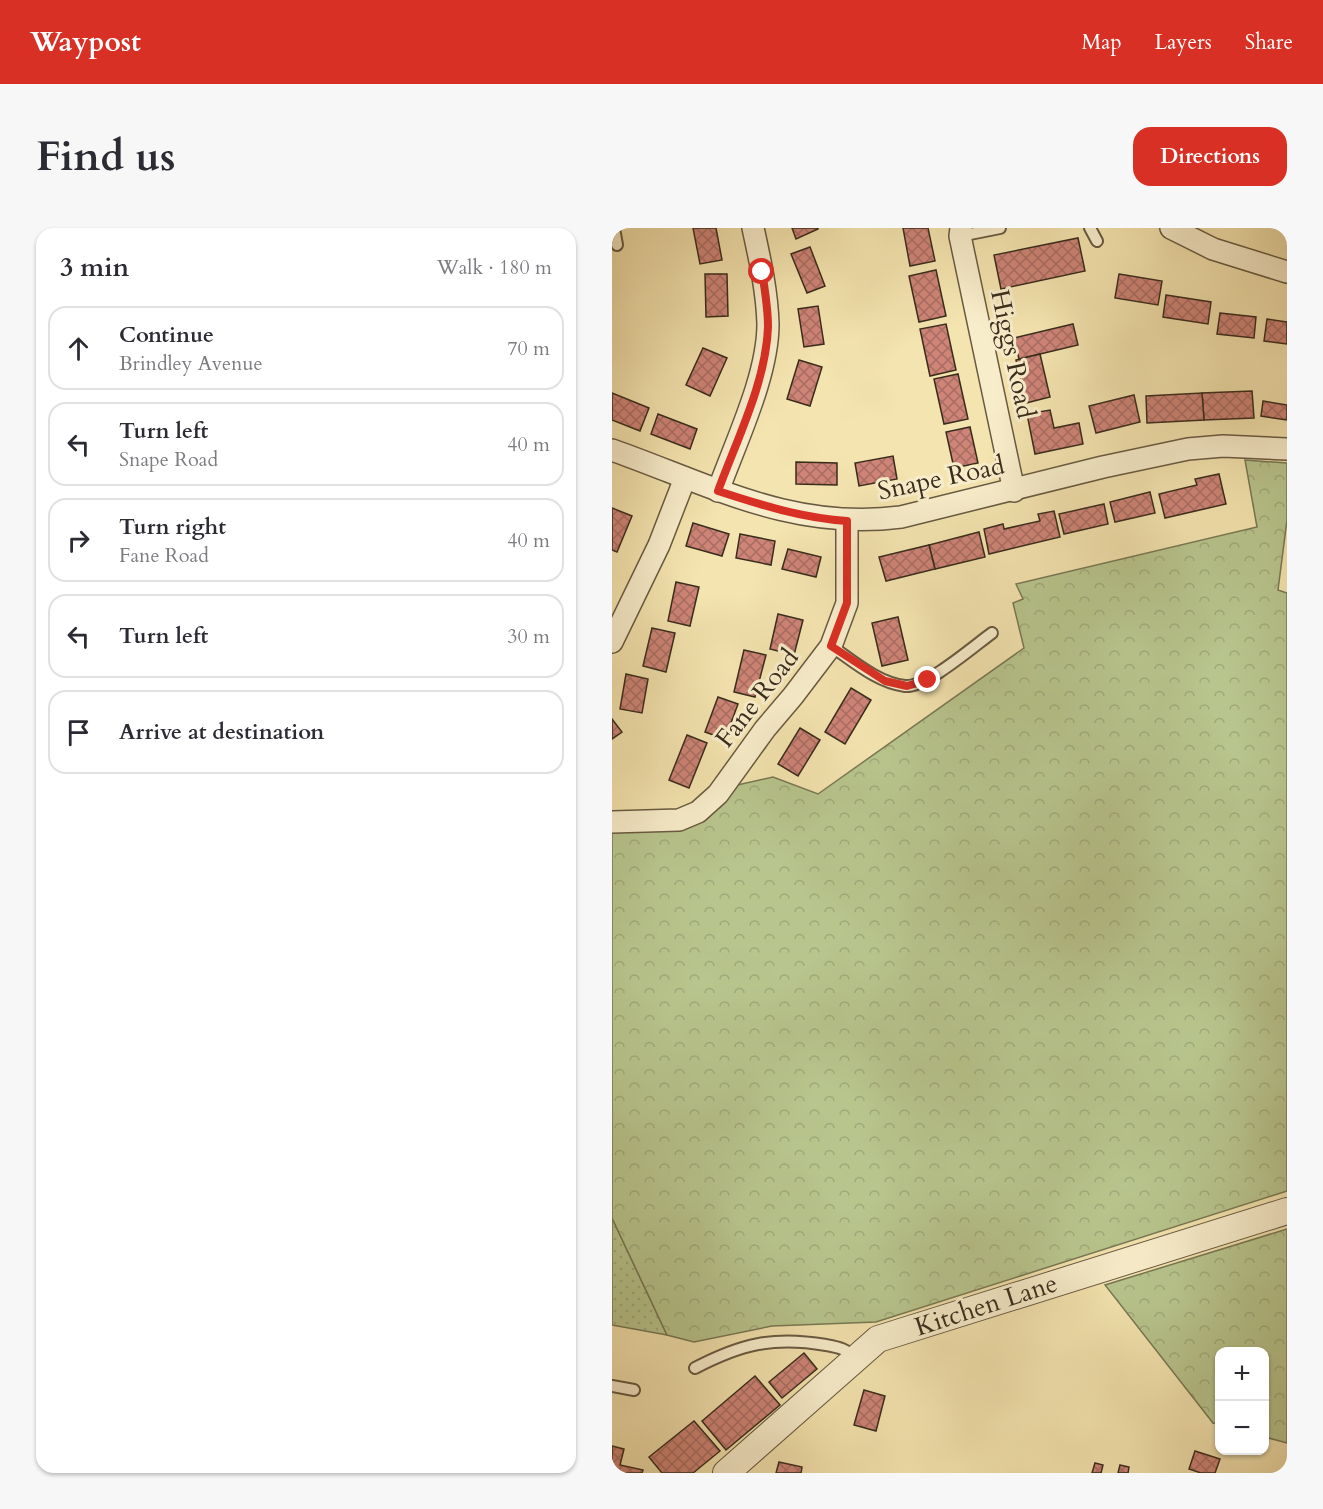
<!DOCTYPE html>
<html lang="en">
<head>
<meta charset="utf-8">
<style>
	body { margin:0; font-family:Cardo,serif; background:#f7f7f7; color:#2b2b33 }
	.controls { position:absolute; right:18px; bottom:18px; display:grid; overflow:hidden; border-radius:12px; box-shadow:0 2px 4px #0004 }
	.controls button { width:54px; height:54px; display:grid; place-items:center; padding:0; border:0; border-bottom:2px solid #e1e1e2; background:#fff; color:#2b2b33; font:30px sans-serif }
	.stop { position:absolute; width:18px; height:18px; margin:-14px; border:4px solid #d93025; border-radius:50%; background:#fff }
	.stop.end { background:#d93025; border-color:#fff; box-shadow:0 2px 6px #0008 }
	.list { margin:0; padding:0; list-style:none }
	h2 { display:flex; justify-content:space-between; align-items:center; height:78px; margin:0; padding:0 24px; font-size:26px }
	h2 small { font-size:20px; font-weight:400; color:#7c7c81 }
	.list li { display:grid; grid-template-columns:39px 1fr auto; gap:18px; align-items:center; box-sizing:border-box; height:84px; margin:0 12px 12px; padding:0 12px; border:2px solid #e1e1e2; border-radius:18px }
	.list b { display:block; font-size:22px; white-space:nowrap }
	.list p { margin:0; font-size:20px; white-space:nowrap; color:#7c7c81 }
	.list em { font-size:20px; font-style:normal; color:#7c7c81 }
	.icon { flex:none; width:33px; height:33px; fill:none; stroke:currentColor; stroke-width:2; stroke-linecap:round; stroke-linejoin:round }
	.map { position:relative; flex:none; width:675px; height:1245px; overflow:hidden; border-radius:18px }
	header { display:flex; align-items:center; gap:36px; box-sizing:border-box; height:84px; padding:0 30px; background:#d93025; color:#fff }
	header strong { font-size:28px }
	nav { display:flex; gap:33px; margin-inline-start:auto; font-size:21px }
	.intro { display:flex; align-items:center; justify-content:space-between; box-sizing:border-box; height:144px; padding:0 36px }
	h1 { margin:0; font-size:42px }
	.button { padding:15px 27px; border-radius:18px; background:#d93025; color:#fff; font-size:21px; font-weight:700 }
	main { display:flex; gap:36px; padding:0 36px }
	aside { flex:1; background:#fff; border-radius:18px; box-shadow:0 2px 4px #0004 }
	.map>svg:first-child { display:block }
	.grass { fill:url(#grass-dots); stroke:#787854; stroke-width:1.5 }
	.park { fill:url(#park-crowns); stroke:#787854; stroke-width:1.5 }
	.building { fill:url(#building-cross-hatch); stroke:#392c1c; stroke-width:1.5 }
	.lines { fill:none; stroke-linecap:round; stroke-linejoin:round }
	.service-casing { stroke:#685a41; stroke-width:14 }
	.minor-casing { stroke:#685a41; stroke-width:24 }
	.tertiary-casing { stroke:#685a41; stroke-width:28 }
	.service { stroke:#f8edcb; stroke-width:10 }
	.minor { stroke:#f8edcb; stroke-width:21 }
	.tertiary { stroke:#f8edcb; stroke-width:26 }
	.route { stroke:#d93025; stroke-width:8 }
	.labels { text-anchor:middle; dominant-baseline:central; stroke-width:6; stroke-linejoin:round; paint-order:stroke }
	.street-label { font-size:26px; fill:#392c1c; stroke:#f8edcb }
</style>
</head>
<body>
<header>
<strong>Waypost</strong>
<nav><a>Map</a><a>Layers</a><a>Share</a></nav>
</header>
<div class="intro"><h1>Find us</h1><a class="button">Directions</a></div>
<main>
<aside>
<h2>3 min<small>Walk · 180 m</small></h2>
<ul class="list">
<li><svg class="icon" aria-label="ahead" viewBox="0 0 24 24"><path d="M12 20V5M6 11l6-6 6 6"/></svg><div><b>Continue</b><p>Brindley Avenue</p></div><em>70 m</em></li>
<li><svg class="icon" aria-label="left" viewBox="0 0 24 24"><path d="M17 20v-9H6M10 6l-5 5 5 5"/></svg><div><b>Turn left</b><p>Snape Road</p></div><em>40 m</em></li>
<li><svg class="icon" aria-label="right" viewBox="0 0 24 24"><path d="M7 20v-9h11M14 6l5 5-5 5"/></svg><div><b>Turn right</b><p>Fane Road</p></div><em>40 m</em></li>
<li><svg class="icon" aria-label="left" viewBox="0 0 24 24"><path d="M17 20v-9H6M10 6l-5 5 5 5"/></svg><div><b>Turn left</b></div><em>30 m</em></li>
<li><svg class="icon" aria-label="arrive" viewBox="0 0 24 24"><path d="M6 21V4h12l-3 4 3 4H6"/></svg><div><b>Arrive at destination</b></div></li>
</ul>
</aside>
<div class="map">
<svg width="675" height="1245" viewBox="0 0 675 1245">
	<defs>
		<pattern id="grass-dots" width="8" height="8" patternUnits="userSpaceOnUse" patternTransform="scale(1.5)"><rect width="8" height="8" fill="#b8c58d"/><path d="M2 2h.1M6 6h.1" fill="none" stroke="#9fa979" stroke-width="1.8" stroke-linecap="round"/></pattern>
		<pattern id="park-crowns" width="20" height="18" patternUnits="userSpaceOnUse" patternTransform="scale(1.5)"><rect width="20" height="18" fill="#b8c58d"/><path d="M2 6a3 3 0 1 1 6 0M12 15a3 3 0 1 1 6 0" fill="none" stroke="#9fa979"/></pattern>
		<pattern id="building-cross-hatch" width="8" height="8" patternUnits="userSpaceOnUse" patternTransform="scale(1.5)"><rect width="8" height="8" fill="#ce8477"/><path d="M0 0l8 8M0 8l8-8" fill="none" stroke="#a86c61"/></pattern>
	</defs>
	<rect width="100%" height="100%" fill="#f4e4af"/>
	<filter id="stains"><feTurbulence type="fractalNoise" baseFrequency=".00333" numOctaves="4"/><feColorMatrix values="0 0 0 0 .2 0 0 0 0 .09 0 0 0 0 .02 0 0 0 .5 -.17"/></filter>
	<radialGradient id="worn" r=".72"><stop offset=".6" stop-color="#630" stop-opacity="0"/><stop offset="1" stop-color="#630" stop-opacity=".3"/></radialGradient>
	<path class="grass" d="M 0,990 L 55,1107 L 0,1097 Z"/>
	<g class="park">
		<path d="M 633,232 L 675,235 L 675,292 L 666,362 L 675,365 L 675,963 L 264,1094 L 160,1098 L 82,1114 L 55,1107 L 0,990 L 0,600 L 77,597 L 121,558 L 161,549 L 206,566 L 412,420 L 401,375 L 411,371 L 404,356 L 645,299 Z"/>
		<path d="M 675,1001 L 675,1215 L 653,1209 L 652,1124 L 608,1124 L 607,1196 L 601,1195 L 493,1057 Z"/>
	</g>
	<g class="building">
		<path d="M 81,0 L 104,0 L 110,32 L 88,36 Z"/>
		<path d="M 180,0 L 206,0 L 206,1 L 184,11 Z"/>
		<path d="M 291,0 L 316,0 L 323,33 L 298,38 Z"/>
		<path d="M 466,10 L 473,43 L 389,61 L 382,27 Z"/>
		<path d="M 198,19 L 213,58 L 195,65 L 179,26 Z"/>
		<path d="M 324,42 L 334,88 L 307,94 L 297,48 Z"/>
		<path d="M 93,46 L 115,46 L 116,88 L 94,89 Z"/>
		<path d="M 507,46 L 550,53 L 546,77 L 503,70 Z"/>
		<path d="M 554,67 L 599,74 L 596,96 L 551,89 Z"/>
		<path d="M 206,78 L 212,116 L 192,119 L 186,81 Z"/>
		<path d="M 608,85 L 644,89 L 642,110 L 605,106 Z"/>
		<path d="M 655,91 L 675,94 L 675,116 L 652,113 Z"/>
		<path d="M 334,96 L 344,142 L 318,148 L 308,101 Z"/>
		<path d="M 461,96 L 466,117 L 407,131 L 402,110 Z"/>
		<path d="M 91,120 L 115,130 L 98,168 L 74,157 Z"/>
		<path d="M 428,126 L 438,169 L 414,175 L 404,132 Z"/>
		<path d="M 187,132 L 210,139 L 198,178 L 175,171 Z"/>
		<path d="M 346,146 L 356,191 L 332,196 L 322,151 Z"/>
		<path d="M 640,163 L 642,190 L 592,192 L 590,165 Z"/>
		<path d="M 0,165 L 37,180 L 28,203 L 0,192 Z"/>
		<path d="M 590,165 L 592,192 L 535,195 L 534,168 Z"/>
		<path d="M 522,167 L 528,194 L 484,205 L 477,178 Z"/>
		<path d="M 651,173 L 675,177 L 675,192 L 649,188 Z"/>
		<path d="M 438,182 L 442,200 L 467,195 L 471,216 L 423,226 L 415,186 Z"/>
		<path d="M 46,186 L 85,201 L 78,221 L 39,206 Z"/>
		<path d="M 358,199 L 366,235 L 342,240 L 334,204 Z"/>
		<path d="M 281,228 L 285,251 L 247,258 L 243,235 Z"/>
		<path d="M 184,234 L 225,235 L 225,257 L 184,256 Z"/>
		<path d="M 607,246 L 614,276 L 553,290 L 547,266 L 585,257 L 583,251 Z"/>
		<path d="M 538,264 L 543,285 L 503,294 L 498,274 Z"/>
		<path d="M 492,276 L 496,296 L 452,306 L 447,286 Z"/>
		<path d="M 0,280 L 20,288 L 5,324 L 0,322 Z"/>
		<path d="M 442,283 L 448,309 L 377,326 L 372,301 L 391,296 L 392,301 L 428,293 L 426,286 Z"/>
		<path d="M 81,295 L 117,306 L 110,328 L 74,318 Z"/>
		<path d="M 367,304 L 373,329 L 323,341 L 317,317 Z"/>
		<path d="M 128,306 L 163,313 L 159,337 L 124,330 Z"/>
		<path d="M 317,317 L 323,341 L 274,353 L 267,329 Z"/>
		<path d="M 176,321 L 209,329 L 204,349 L 170,341 Z"/>
		<path d="M 64,354 L 87,359 L 78,398 L 56,393 Z"/>
		<path d="M 166,386 L 191,392 L 182,427 L 158,421 Z"/>
		<path d="M 286,389 L 296,432 L 270,438 L 260,395 Z"/>
		<path d="M 40,400 L 63,405 L 54,444 L 31,438 Z"/>
		<path d="M 132,422 L 154,427 L 143,469 L 122,464 Z"/>
		<path d="M 14,446 L 36,451 L 30,485 L 8,481 Z"/>
		<path d="M 239,460 L 259,472 L 233,516 L 213,504 Z"/>
		<path d="M 106,469 L 126,476 L 113,511 L 93,504 Z"/>
		<path d="M 0,491 L 10,504 L 0,511 Z"/>
		<path d="M 188,500 L 208,512 L 186,548 L 166,536 Z"/>
		<path d="M 75,507 L 95,515 L 77,560 L 57,552 Z"/>
		<path d="M 192,1125 L 205,1141 L 170,1170 L 157,1154 Z"/>
		<path d="M 143,1148 L 168,1177 L 114,1222 L 90,1193 Z"/>
		<path d="M 252,1162 L 273,1168 L 264,1203 L 242,1197 Z"/>
		<path d="M 82,1193 L 108,1223 L 81,1245 L 50,1245 L 37,1229 Z"/>
		<path d="M 0,1218 L 12,1221 L 8,1237 L 31,1242 L 30,1245 L 0,1245 Z"/>
		<path d="M 583,1223 L 608,1231 L 603,1245 L 589,1245 L 577,1241 Z"/>
		<path d="M 167,1234 L 190,1239 L 189,1245 L 164,1245 Z"/>
		<path d="M 483,1235 L 491,1237 L 489,1245 L 480,1245 Z"/>
		<path d="M 508,1237 L 517,1239 L 516,1245 L 506,1245 Z"/>
	</g>
	<g class="lines">
		<g class="service-casing">
			<g id="service">
				<path d="M 2,0 L 5,17"/>
				<path d="M 478,0 L 485,13"/>
				<path d="M 348,8 L 388,0"/>
				<path d="M 219,418 C 241,433 266,455 293,458 C 314,460 362,418 380,405"/>
				<path d="M 83,1140 C 129,1116 161,1108 214,1117 C 225,1119 237,1121 242,1131"/>
				<path d="M 0,1158 L 22,1162"/>
			</g>
		</g>
		<g class="minor-casing">
			<g id="minor">
				<path d="M 349,0 L 348,8 L 402,263"/>
				<path d="M 559,0 L 601,21 L 675,44"/>
				<path d="M 0,222 C 99,257 180,303 289,289 L 491,239 L 576,221 L 611,218 L 675,221"/>
				<path d="M 106,263 C 124,213 156,148 156,96 C 155,63 148,32 141,0"/>
				<path d="M 0,414 L 47,317 L 73,250"/>
				<path d="M 0,594 L 67,592 L 86,584 L 106,566 L 153,501 L 181,468 L 219,418 L 235,375 L 235,293"/>
			</g>
		</g>
		<g class="tertiary-casing">
			<path id="tertiary" d="M 114,1245 L 266,1111 L 675,983"/>
		</g>
		<use href="#service" class="service"/>
		<use href="#minor" class="minor"/>
		<use href="#tertiary" class="tertiary"/>
	</g>
	<g class="lines">
		<path class="route" d="M 150,44 C 153,62 156,80 156,99 C 154,154 125,211 106,263 C 149,277 190,290 235,293 L 235,375 L 219,418 L 273,453 L 295,458 L 316,452"/>
	</g>
	<g class="labels">
		<g class="street-label">
			<text transform="translate(401 126) rotate(78)">Higgs Road</text>
			<text transform="translate(329 250) rotate(-12)">Snape Road</text>
			<text transform="translate(145 470) rotate(-52)">Fane Road</text>
			<text transform="translate(374 1077) rotate(-18)">Kitchen Lane</text>
		</g>
	</g>
	<rect width="100%" height="100%" filter="url(#stains)"/>
	<rect width="100%" height="100%" fill="url(#worn)"/>
</svg>
<div class="controls">
<button>+</button>
<button>−</button>
</div>
<div class="stop" style="left:150px;top:44px"></div>
<div class="stop end" style="left:316px;top:452px"></div>
</div>
</main>
</body>
</html>
